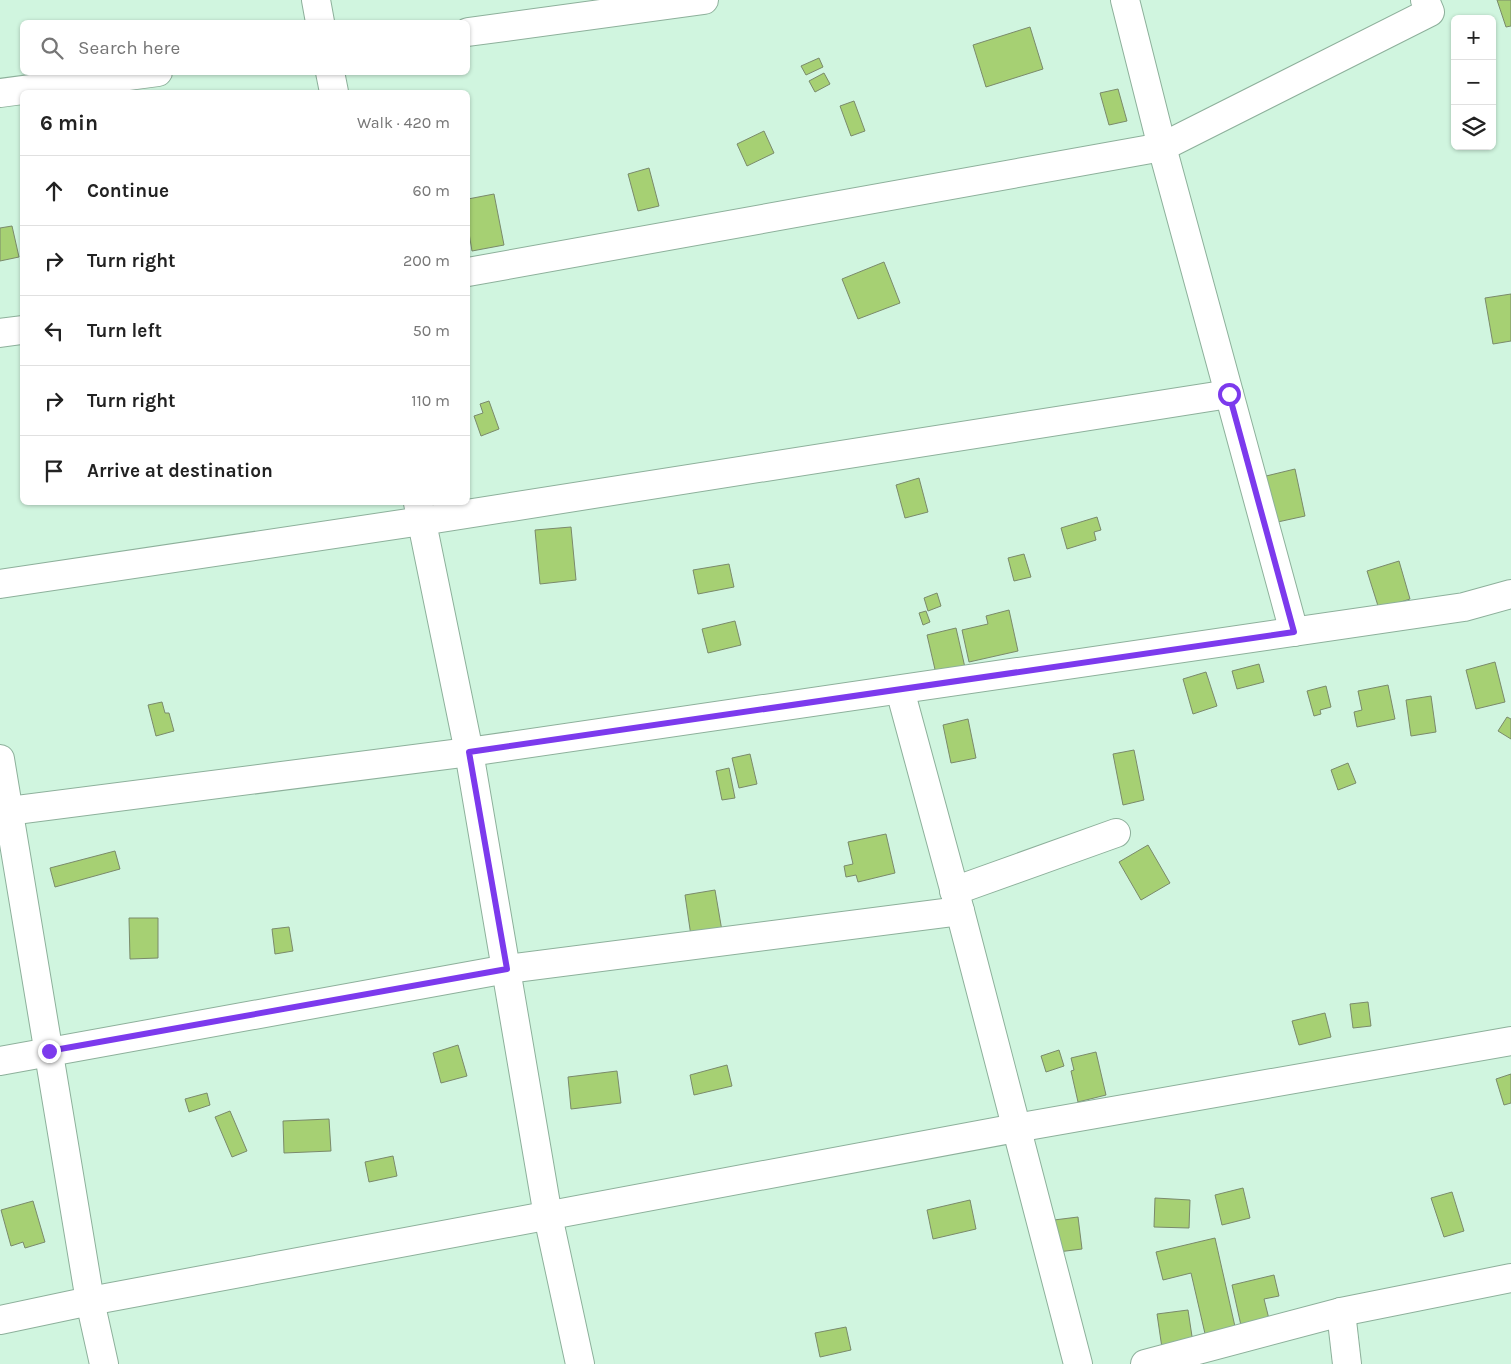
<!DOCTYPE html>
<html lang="en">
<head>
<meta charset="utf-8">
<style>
	body { margin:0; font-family:Karla,sans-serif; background:#f2f2f2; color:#222 }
	.controls { position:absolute; right:15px; top:15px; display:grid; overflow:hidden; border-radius:8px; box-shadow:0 1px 4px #0004 }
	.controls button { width:45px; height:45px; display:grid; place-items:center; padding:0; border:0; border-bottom:1px solid #e0e0e0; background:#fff; color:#222; font:25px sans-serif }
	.stop { position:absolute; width:15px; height:15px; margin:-11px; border:4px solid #7c3aed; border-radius:50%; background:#fff }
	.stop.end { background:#7c3aed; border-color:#fff; box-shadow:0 1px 5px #0008 }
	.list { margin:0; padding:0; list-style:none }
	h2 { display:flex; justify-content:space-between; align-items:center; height:65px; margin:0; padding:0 20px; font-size:21px }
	h2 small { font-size:16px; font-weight:400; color:#767676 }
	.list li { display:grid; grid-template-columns:32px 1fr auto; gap:15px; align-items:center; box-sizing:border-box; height:70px; padding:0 20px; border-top:1px solid #e0e0e0 }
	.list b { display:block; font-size:19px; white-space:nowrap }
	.list em { font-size:16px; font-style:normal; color:#767676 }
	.icon { flex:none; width:28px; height:28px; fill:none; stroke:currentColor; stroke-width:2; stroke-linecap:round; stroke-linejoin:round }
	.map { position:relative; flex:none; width:1511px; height:1364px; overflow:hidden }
	.search { position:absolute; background:#fff; box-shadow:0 1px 4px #0004; left:20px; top:20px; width:450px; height:55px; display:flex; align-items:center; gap:12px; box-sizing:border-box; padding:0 18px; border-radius:8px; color:#767676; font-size:19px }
	.panel { position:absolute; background:#fff; box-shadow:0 1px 4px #0004; left:20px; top:90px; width:450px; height:415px; border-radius:8px }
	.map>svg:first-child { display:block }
	.building { fill:#a6d073; stroke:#7a8a6b }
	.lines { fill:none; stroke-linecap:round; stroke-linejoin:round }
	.minor-casing { stroke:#8db09b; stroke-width:30 }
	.minor { stroke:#fff; stroke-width:28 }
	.route { stroke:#7c3aed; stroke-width:6 }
</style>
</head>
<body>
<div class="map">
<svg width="1511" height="1364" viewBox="0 0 1511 1364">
	<rect width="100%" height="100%" fill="#d0f5df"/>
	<g class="building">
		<path d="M 1497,0 L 1511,0 L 1511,26 L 1506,27 Z"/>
		<path d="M 1030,27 L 1043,69 L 986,87 L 973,45 Z"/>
		<path d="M 819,58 L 823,67 L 806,75 L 801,66 Z"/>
		<path d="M 824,73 L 830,84 L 815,92 L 809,81 Z"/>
		<path d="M 1118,89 L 1127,121 L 1109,125 L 1100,93 Z"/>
		<path d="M 854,101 L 865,131 L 851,136 L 840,106 Z"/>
		<path d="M 764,131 L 774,153 L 747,166 L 737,144 Z"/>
		<path d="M 649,168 L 659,206 L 638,211 L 628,174 Z"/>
		<path d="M 494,194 L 504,245 L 472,251 L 468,227 L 468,199 Z"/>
		<path d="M 12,226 L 19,257 L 0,261 L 0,228 Z"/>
		<path d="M 884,262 L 900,303 L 858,319 L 842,279 Z"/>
		<path d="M 1511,294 L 1511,341 L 1493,344 L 1485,298 Z"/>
		<path d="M 489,401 L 499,429 L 481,436 L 474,416 L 483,413 L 480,404 Z"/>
		<path d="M 1295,469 L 1305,516 L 1273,523 L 1262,477 Z"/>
		<path d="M 919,478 L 928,512 L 905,518 L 896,485 Z"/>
		<path d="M 1097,517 L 1101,530 L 1094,532 L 1096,540 L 1067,549 L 1061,528 Z"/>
		<path d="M 571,527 L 576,580 L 540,584 L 535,530 Z"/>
		<path d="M 1024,554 L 1031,577 L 1014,581 L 1008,558 Z"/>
		<path d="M 1399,561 L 1410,599 L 1379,609 L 1367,571 Z"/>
		<path d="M 729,564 L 734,587 L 698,594 L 693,570 Z"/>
		<path d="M 937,593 L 941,606 L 928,611 L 924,598 Z"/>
		<path d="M 1009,610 L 1018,651 L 969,662 L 962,630 L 988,624 L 986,616 Z"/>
		<path d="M 926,611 L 930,622 L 923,625 L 919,613 Z"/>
		<path d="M 735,621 L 741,645 L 708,653 L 702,629 Z"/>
		<path d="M 956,628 L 966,672 L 937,678 L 927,635 Z"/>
		<path d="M 1495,662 L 1505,702 L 1476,709 L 1466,670 Z"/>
		<path d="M 1259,664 L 1264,682 L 1237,689 L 1232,671 Z"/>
		<path d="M 1206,672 L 1217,706 L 1193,714 L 1183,679 Z"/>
		<path d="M 1388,685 L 1395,719 L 1357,727 L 1354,712 L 1362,710 L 1358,691 Z"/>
		<path d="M 1326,686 L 1331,707 L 1320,710 L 1321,714 L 1314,716 L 1307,691 Z"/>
		<path d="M 1431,696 L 1436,732 L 1411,736 L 1406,700 Z"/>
		<path d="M 162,702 L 165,713 L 169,713 L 174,731 L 156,736 L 148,705 Z"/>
		<path d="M 1507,717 L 1511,719 L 1511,739 L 1498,731 Z"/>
		<path d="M 968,719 L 976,758 L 951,763 L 943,725 Z"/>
		<path d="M 1134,750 L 1144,800 L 1123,805 L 1113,754 Z"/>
		<path d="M 750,754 L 757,784 L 739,788 L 732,758 Z"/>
		<path d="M 1348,763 L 1356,783 L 1338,790 L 1331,770 Z"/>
		<path d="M 729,768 L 735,798 L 722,800 L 716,771 Z"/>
		<path d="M 886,834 L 895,873 L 858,882 L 856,875 L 846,877 L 844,866 L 853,864 L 848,842 Z"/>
		<path d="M 1148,845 L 1170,883 L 1141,900 L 1119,862 Z"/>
		<path d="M 115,851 L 120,869 L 55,887 L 50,868 Z"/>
		<path d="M 715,890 L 722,931 L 691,936 L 685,895 Z"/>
		<path d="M 129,918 L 158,918 L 158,958 L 130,959 Z"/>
		<path d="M 289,927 L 293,951 L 275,954 L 272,929 Z"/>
		<path d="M 1368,1002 L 1371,1026 L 1353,1028 L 1350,1004 Z"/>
		<path d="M 1325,1013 L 1331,1037 L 1299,1045 L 1292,1021 Z"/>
		<path d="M 458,1045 L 467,1076 L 441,1083 L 433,1053 Z"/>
		<path d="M 1059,1050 L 1064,1066 L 1046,1072 L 1041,1056 Z"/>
		<path d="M 1096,1052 L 1106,1095 L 1078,1102 L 1071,1071 L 1074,1070 L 1071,1058 Z"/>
		<path d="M 727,1065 L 732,1086 L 694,1095 L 690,1075 Z"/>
		<path d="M 617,1071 L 621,1103 L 571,1109 L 568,1077 Z"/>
		<path d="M 1511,1074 L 1511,1103 L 1504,1105 L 1496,1079 Z"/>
		<path d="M 207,1093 L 210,1105 L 189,1112 L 185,1099 Z"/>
		<path d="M 230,1111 L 247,1151 L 232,1157 L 215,1117 Z"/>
		<path d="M 329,1119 L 331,1151 L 284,1153 L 283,1121 Z"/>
		<path d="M 393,1156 L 397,1176 L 369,1182 L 365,1162 Z"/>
		<path d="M 1243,1188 L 1250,1218 L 1222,1225 L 1215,1195 Z"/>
		<path d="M 1452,1192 L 1464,1231 L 1444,1237 L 1431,1198 Z"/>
		<path d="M 1155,1198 L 1190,1200 L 1189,1228 L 1154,1227 Z"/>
		<path d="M 970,1200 L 976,1229 L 933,1239 L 927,1210 Z"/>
		<path d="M 33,1201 L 45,1242 L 25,1248 L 23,1242 L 11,1246 L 1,1210 Z"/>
		<path d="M 1078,1217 L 1082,1249 L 1058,1252 L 1054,1220 Z"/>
		<path d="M 1215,1238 L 1236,1331 L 1206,1338 L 1191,1273 L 1163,1280 L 1156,1252 Z"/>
		<path d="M 1274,1275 L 1279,1296 L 1264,1299 L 1270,1323 L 1242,1330 L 1232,1285 Z"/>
		<path d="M 1188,1310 L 1193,1343 L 1162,1348 L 1157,1314 Z"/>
		<path d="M 846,1327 L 851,1350 L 820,1357 L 815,1333 Z"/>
	</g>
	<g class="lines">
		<g class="minor-casing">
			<g id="minor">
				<path d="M 316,0 L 320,22"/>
				<path d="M 1125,0 L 1162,147 L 1294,632"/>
				<path d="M 468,32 L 704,0"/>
				<path d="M 330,72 L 334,92"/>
				<path d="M 0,93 L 158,72"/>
				<path d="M 468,272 L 1162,147 L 1430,12 L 1425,0"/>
				<path d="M 0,333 L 22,330"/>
				<path d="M 418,503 L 469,752 L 548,1216 L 580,1364"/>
				<path d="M 0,584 L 422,521 L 1229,394"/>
				<path d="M 900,690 L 960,911 L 1078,1364"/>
				<path d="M 0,759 L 90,1301 L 104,1364"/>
				<path d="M 0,812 L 469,752 L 1464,607 L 1511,594"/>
				<path d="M 954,891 L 1116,833"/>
				<path d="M 0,1061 L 507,969 L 960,911"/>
				<path d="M 1341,1312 L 1347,1364"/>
				<path d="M 0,1320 L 90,1301 L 1016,1128 L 1511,1041"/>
				<path d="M 1145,1364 L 1341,1312 L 1511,1278"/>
			</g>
		</g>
		<use href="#minor" class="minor"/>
	</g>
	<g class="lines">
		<path class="route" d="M 49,1051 L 507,969 L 469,752 L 1294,632 L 1229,394"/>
	</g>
</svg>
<div class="controls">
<button>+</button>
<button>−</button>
<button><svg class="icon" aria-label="layers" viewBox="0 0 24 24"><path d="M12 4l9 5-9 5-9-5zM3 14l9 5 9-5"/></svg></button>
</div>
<div class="stop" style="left:1229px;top:394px"></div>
<div class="stop end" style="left:49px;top:1051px"></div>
<div class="search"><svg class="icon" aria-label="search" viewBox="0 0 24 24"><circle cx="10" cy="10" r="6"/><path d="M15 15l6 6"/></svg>Search here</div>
<section class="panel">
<h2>6 min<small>Walk · 420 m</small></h2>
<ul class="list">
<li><svg class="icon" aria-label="ahead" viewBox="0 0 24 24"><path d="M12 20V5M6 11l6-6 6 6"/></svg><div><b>Continue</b></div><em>60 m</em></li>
<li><svg class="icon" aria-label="right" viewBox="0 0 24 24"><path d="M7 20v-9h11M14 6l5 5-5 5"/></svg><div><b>Turn right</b></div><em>200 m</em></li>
<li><svg class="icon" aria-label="left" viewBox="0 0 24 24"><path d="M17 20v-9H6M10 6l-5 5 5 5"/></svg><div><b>Turn left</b></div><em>50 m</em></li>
<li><svg class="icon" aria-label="right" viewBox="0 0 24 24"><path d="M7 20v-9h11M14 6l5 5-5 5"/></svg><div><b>Turn right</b></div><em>110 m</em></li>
<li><svg class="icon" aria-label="arrive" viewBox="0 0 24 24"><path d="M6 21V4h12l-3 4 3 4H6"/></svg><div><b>Arrive at destination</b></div></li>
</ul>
</section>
</div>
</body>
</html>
